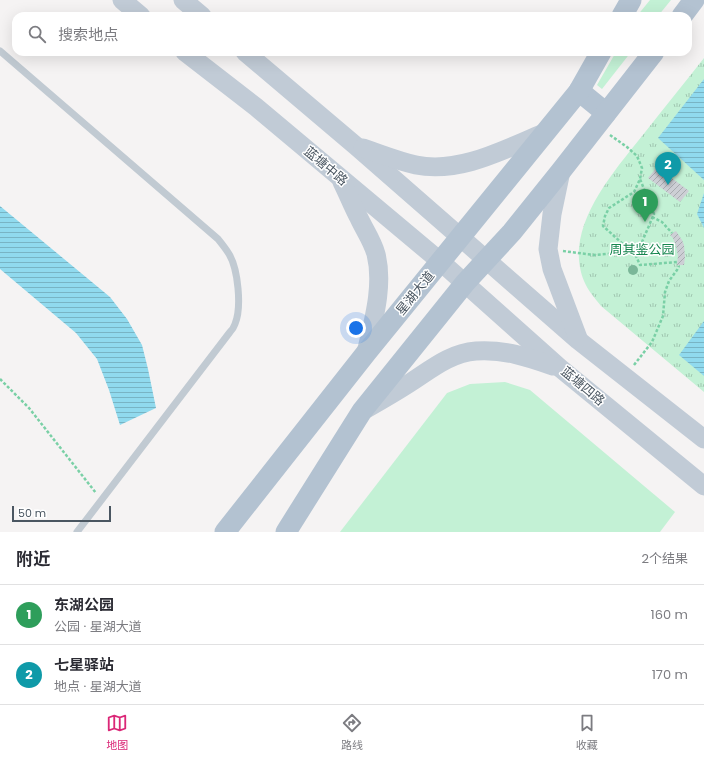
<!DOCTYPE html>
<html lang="zh">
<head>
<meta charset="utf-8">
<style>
	body { margin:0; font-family:Poppins,"Noto Sans SC",sans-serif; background:#f7f7f7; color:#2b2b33 }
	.scale { position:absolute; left:12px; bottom:10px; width:99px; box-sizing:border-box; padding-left:4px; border:2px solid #4a5661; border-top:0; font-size:11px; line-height:14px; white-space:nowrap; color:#4a5661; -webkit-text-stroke:3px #fff; paint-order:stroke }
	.you { position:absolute; left:356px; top:328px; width:14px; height:14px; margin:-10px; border:3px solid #fff; border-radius:50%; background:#1a73e8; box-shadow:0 0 0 6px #1a73e833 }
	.badge { display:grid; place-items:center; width:26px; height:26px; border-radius:50%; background:#db2777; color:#fff; font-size:13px; font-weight:700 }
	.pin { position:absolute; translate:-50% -33px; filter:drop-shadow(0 1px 2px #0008) }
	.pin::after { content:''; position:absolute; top:21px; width:14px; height:12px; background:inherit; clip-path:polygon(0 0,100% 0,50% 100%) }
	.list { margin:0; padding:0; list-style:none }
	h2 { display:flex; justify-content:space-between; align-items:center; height:52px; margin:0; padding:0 16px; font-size:17px }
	h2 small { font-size:13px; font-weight:400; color:#7c7c81 }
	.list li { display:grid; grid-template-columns:26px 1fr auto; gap:12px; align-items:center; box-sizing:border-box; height:60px; padding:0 16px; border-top:1px solid #e1e1e2 }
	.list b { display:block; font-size:15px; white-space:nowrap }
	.list p { margin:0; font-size:13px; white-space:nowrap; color:#7c7c81 }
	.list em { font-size:13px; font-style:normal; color:#7c7c81 }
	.icon { flex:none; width:22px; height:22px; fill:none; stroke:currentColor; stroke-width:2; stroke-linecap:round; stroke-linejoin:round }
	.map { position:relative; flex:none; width:704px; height:532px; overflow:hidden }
	.search { position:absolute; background:#fff; box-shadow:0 4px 16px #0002; left:12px; right:12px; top:12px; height:44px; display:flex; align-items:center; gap:10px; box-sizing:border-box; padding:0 14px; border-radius:12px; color:#7c7c81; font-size:15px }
	.sheet { height:172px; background:#fff }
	nav { display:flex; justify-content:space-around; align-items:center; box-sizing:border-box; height:56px; border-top:1px solid #e1e1e2; background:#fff; font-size:11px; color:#7c7c81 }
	nav a { display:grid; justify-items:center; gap:2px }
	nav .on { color:#db2777 }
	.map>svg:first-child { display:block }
	.grass { fill:#c3f1d5 }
	.park { fill:url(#park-tufts) }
	.water { fill:url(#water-rules) }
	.building { fill:url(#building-hatch) }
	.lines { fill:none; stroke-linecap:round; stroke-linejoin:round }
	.path { stroke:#7ad0a6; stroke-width:2.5; stroke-dasharray:3 2; stroke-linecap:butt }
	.lane { stroke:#c1cad2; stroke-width:7 }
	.secondary { stroke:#c1cbd6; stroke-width:19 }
	.primary { stroke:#b3c2d1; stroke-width:21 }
	.tree { fill:#7bb799 }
	.labels { text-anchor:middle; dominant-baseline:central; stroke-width:3; stroke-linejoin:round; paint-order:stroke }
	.street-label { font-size:13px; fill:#4a5661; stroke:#fff }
	.park-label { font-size:13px; fill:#17864f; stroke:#fff }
</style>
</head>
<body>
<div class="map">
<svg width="704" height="532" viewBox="0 0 704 532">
	<defs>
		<pattern id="park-tufts" width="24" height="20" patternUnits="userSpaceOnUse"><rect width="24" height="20" fill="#c3f1d5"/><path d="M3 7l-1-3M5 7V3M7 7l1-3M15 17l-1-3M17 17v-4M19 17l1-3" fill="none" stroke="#a0c6b0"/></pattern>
		<pattern id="water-rules" width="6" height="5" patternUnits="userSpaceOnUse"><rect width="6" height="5" fill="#90daee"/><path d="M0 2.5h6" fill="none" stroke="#78b4c4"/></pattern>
		<pattern id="building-hatch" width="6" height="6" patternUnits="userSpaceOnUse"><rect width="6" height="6" fill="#cdcfd5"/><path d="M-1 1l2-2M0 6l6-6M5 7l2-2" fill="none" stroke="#a8abb0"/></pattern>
	</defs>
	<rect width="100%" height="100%" fill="#f5f3f3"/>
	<g class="grass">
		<path d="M 650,0 L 671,0 L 658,16 L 637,16 Z"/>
		<path d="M 616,52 L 631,52 L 602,89 L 597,85 Z"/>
		<path d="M 505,382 L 530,390 L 675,512 L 660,532 L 340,532 L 447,393 L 470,384 Z"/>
	</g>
	<path class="park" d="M 704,58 L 704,392 L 601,306 C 595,298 588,291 584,281 C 580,272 578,258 579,248 C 583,205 620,164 646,131 C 665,107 685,82 704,58 Z"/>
	<g class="water">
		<path d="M 704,79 L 704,180 L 658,138 Z"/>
		<path d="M 704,193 L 704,228 L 697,214 Z"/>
		<path d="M 0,206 L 110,297 L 127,319 L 142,345 L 148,369 L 156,408 L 120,425 L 109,390 L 97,359 L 76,333 L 0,269 Z"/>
		<path d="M 704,321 L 704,376 L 679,355 Z"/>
	</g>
	<g class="building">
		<path d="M 657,167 L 689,191 L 680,202 L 648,178 Z"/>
		<path d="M 676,231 L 682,240 L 684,245 L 685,257 L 684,265 L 677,265 L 678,256 L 676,246 L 673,238 L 670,235 Z"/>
	</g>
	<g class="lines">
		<g class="path">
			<path d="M 610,135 L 627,147 L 637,156 L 642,168 L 640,179 L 634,192 L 609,208 L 605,216 L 603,226 L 636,256 L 640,265 L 677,262"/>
			<path d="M 652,217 L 662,222 L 672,233"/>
			<path d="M 563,251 L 594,255 L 633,252"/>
			<path d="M 636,256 L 654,214 L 640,179"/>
			<path d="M 634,365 L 652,342 L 663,316 L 665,292 L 669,281 L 677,270 L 679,266"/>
			<path d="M 0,379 L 29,408 L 96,493"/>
		</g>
		<path class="lane" d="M 0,51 L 218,239 C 222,244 226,249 229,254 C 238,269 242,307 235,324 C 234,327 232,330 230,332 L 77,532"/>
		<g class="secondary">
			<path d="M 122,0 L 141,16"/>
			<path d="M 183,0 L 202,16"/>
			<path d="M 185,52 L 256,107 L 441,262 L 560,368 L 704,486"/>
			<path d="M 245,52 L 356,146 L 578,340 L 704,439"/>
			<path d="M 363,148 C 381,154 398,161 416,165 C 460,174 505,149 544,133"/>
			<path d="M 561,171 L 552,214 L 548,249 L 552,269 L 578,338"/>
			<path d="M 342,182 C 348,194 353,207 359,218 C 365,231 372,240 376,254 C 384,286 373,322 366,353"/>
			<path d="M 366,409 C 380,401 394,393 408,384 C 429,371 449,353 476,351 C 503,349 528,357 553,366"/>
		</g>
		<g class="primary">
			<path d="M 622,16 L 631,0"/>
			<path d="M 682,16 L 694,0"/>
			<path d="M 579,91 L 606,113"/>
			<path d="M 225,532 L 366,353 L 579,91 L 601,52"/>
			<path d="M 286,532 L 362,411 L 465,283 L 512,232 L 561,171 L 654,52"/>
		</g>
	</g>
	<circle class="tree" cx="633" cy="270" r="5"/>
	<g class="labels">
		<g class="street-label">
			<text transform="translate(326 166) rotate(40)">蓝塘中路</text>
			<text transform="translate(415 293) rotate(-51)">星湖大道</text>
			<text transform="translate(583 386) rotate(40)">蓝塘四路</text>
		</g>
		<g class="park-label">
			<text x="642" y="249">周其鉴公园</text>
		</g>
	</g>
</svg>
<div class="scale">50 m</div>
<div class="you"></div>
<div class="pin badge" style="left:645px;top:222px;background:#2e9e5b">1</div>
<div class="pin badge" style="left:668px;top:185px;background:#0f9aa8">2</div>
<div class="search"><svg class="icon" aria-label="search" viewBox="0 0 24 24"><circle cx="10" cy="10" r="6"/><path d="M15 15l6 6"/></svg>搜索地点</div>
</div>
<section class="sheet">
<h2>附近<small>2个结果</small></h2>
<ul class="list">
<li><span class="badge" style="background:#2e9e5b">1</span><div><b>东湖公园</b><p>公园 · 星湖大道</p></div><em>160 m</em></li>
<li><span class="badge" style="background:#0f9aa8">2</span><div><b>七星驿站</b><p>地点 · 星湖大道</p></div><em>170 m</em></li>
</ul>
</section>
<nav>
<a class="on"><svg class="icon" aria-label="map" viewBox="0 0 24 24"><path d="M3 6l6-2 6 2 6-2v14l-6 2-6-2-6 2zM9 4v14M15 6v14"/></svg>地图</a>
<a><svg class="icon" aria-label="directions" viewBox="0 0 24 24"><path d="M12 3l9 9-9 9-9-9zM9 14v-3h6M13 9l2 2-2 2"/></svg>路线</a>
<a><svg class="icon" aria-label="saved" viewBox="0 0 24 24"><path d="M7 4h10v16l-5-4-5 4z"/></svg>收藏</a>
</nav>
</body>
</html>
